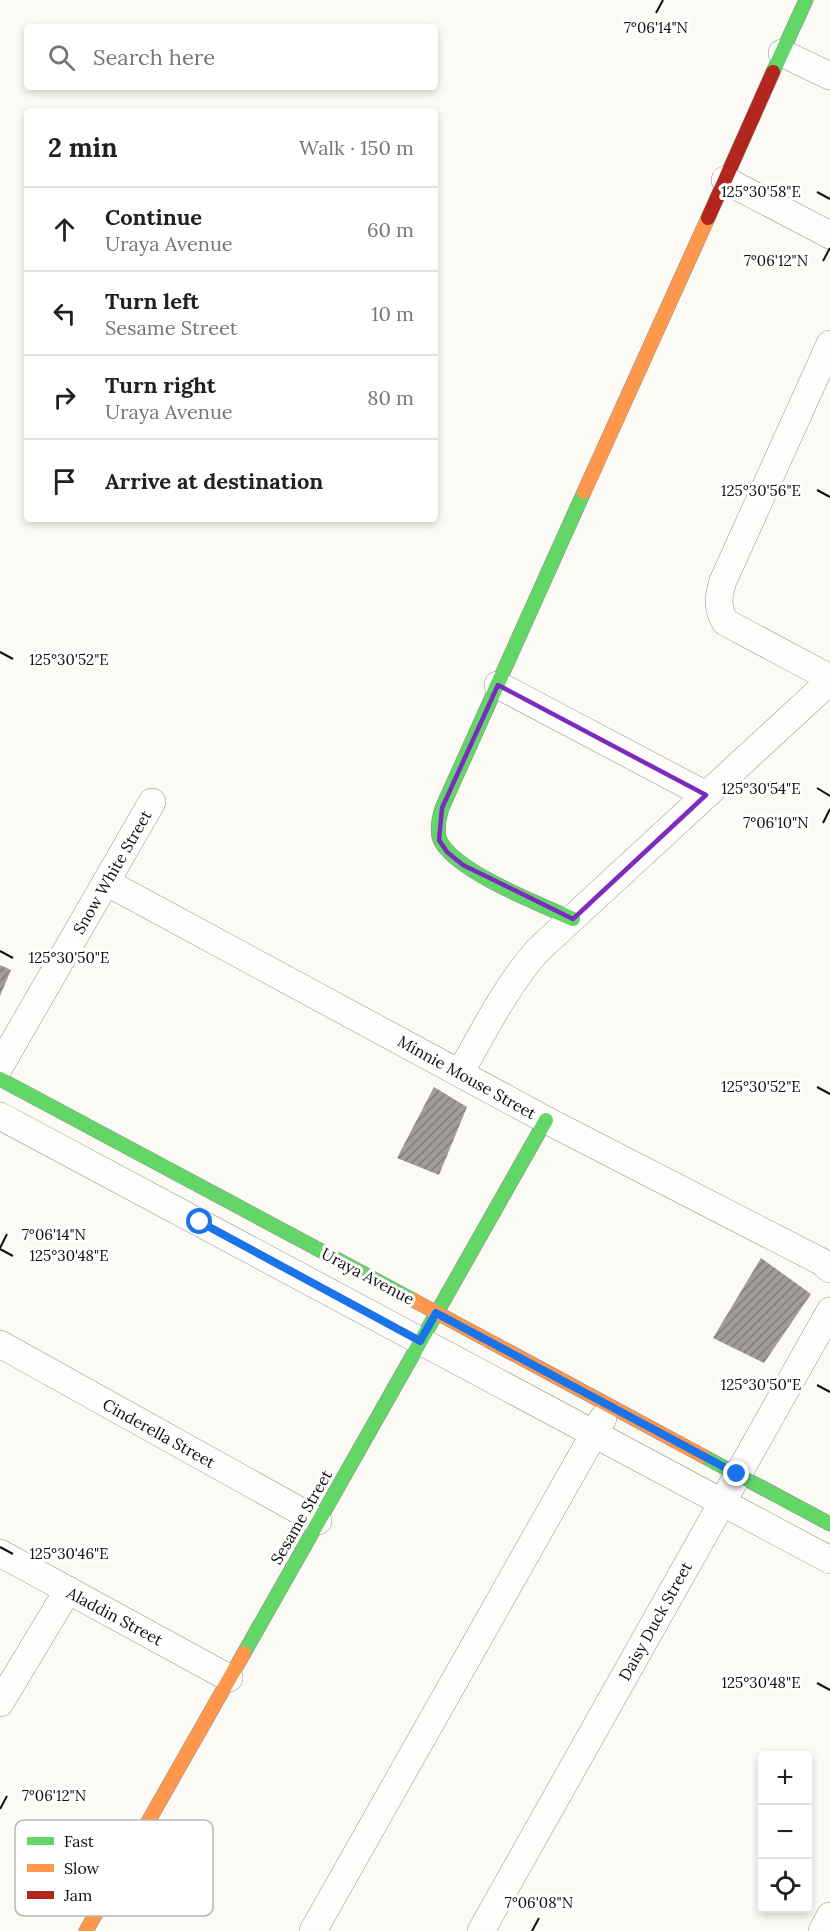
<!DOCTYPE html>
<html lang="en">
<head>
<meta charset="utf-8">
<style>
	body { margin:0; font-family:Lora,serif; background:#f2f2f2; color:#202124 }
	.controls { position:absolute; right:18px; bottom:18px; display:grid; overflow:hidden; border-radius:6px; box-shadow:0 3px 9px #0003 }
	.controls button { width:54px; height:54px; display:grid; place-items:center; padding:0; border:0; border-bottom:2px solid #e0e0e0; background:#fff; color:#202124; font:30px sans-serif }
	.stop { position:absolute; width:18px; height:18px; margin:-14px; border:4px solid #1a73e8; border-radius:50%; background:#fff }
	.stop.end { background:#1a73e8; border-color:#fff; box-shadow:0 2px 6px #0008 }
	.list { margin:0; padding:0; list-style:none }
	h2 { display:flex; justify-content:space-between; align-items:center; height:78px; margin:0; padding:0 24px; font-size:26px }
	h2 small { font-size:20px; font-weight:400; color:#757577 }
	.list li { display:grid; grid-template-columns:39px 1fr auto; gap:18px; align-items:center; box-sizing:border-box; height:84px; padding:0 24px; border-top:2px solid #e0e0e0 }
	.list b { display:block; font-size:22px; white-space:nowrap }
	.list p { margin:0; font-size:20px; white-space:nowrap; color:#757577 }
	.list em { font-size:20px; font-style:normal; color:#757577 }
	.icon { flex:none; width:33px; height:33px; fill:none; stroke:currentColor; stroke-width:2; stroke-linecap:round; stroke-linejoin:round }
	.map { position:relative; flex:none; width:830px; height:1931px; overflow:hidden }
	.search { position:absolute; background:#fff; box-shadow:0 3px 9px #0003; left:24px; top:24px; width:414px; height:66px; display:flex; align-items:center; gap:15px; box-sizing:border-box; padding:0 21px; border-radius:6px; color:#757577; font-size:22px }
	.panel { position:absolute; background:#fff; box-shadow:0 3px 9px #0003; left:24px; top:108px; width:414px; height:414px; border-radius:6px }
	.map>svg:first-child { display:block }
	.building { fill:url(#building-hatch) }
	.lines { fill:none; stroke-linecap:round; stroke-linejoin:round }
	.street-casing { stroke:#969592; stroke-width:28 }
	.fast-casing { stroke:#8c8b89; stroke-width:15 }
	.slow-casing { stroke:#8c8b89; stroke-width:15 }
	.jam-casing { stroke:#8c8b89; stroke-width:15 }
	.street { stroke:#fffefd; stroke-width:27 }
	.fast { stroke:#63d668; stroke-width:14 }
	.slow { stroke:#ff974d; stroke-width:14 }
	.jam { stroke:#b3261e; stroke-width:14 }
	.route { stroke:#1a73e8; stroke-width:8 }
	.marked { fill:none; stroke:#7b2cbf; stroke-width:4.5; stroke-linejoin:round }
	.ticks { fill:none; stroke:#0f0f0f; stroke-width:2 }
	.labels { text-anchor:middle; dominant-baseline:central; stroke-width:6; stroke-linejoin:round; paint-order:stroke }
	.street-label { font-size:16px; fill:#0f0f0f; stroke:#fff }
	.key { fill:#fff; stroke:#b7b7b7; stroke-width:1.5 }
	.key-label { font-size:16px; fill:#0f0f0f }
	.ticks-label { font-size:15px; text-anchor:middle; fill:#0f0f0f; stroke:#fff; stroke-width:6; stroke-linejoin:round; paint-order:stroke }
</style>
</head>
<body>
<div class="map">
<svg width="830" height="1931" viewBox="0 0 830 1931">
	<defs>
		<pattern id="building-hatch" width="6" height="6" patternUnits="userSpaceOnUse" patternTransform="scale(1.5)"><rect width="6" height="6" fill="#a09d99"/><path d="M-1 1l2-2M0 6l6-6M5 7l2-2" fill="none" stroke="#817e7b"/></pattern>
	</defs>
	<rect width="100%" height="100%" fill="#fcfaf4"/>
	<g class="building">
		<path d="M 0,965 L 11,970 L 0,996 Z"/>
		<path d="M 434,1087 L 467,1107 L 439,1175 L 397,1158 Z"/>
		<path d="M 761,1258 L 811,1294 L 764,1363 L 713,1338 Z"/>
	</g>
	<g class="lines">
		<g class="street-casing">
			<g id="street">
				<path d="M 782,53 L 830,76"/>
				<path d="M 725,180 L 830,235"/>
				<path d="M 830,344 L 723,581 C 718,597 717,607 725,622 L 830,678"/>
				<path d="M 498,685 L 706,795"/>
				<path d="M 106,882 L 546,1120 L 822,1262 L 830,1269"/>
				<path d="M 0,1066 L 152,802"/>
				<path d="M 460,1073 C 484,1031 506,986 538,950 L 830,681"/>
				<path d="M 0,1116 L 830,1560"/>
				<path d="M 0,1344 L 318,1521"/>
				<path d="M 0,1553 L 229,1678"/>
				<path d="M 0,1703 L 68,1590"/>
				<path d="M 313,1931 L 603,1418"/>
				<path d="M 481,1931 L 830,1311"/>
				<path d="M 822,1931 L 830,1916"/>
			</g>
		</g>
		<g class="fast-casing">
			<g id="fast">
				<path d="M 773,72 L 806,0"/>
				<path d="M 573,919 C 541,905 454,871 440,840 C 436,830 439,818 442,808 L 584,492"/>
				<path d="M 0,1079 L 413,1300"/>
				<path d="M 703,1456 L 830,1524"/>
				<path d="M 244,1653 L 546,1120"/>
			</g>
		</g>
		<g class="slow-casing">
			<g id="slow">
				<path d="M 584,492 L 708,218"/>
				<path d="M 413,1300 L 703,1456"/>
				<path d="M 86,1931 L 244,1653"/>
			</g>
		</g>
		<g class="jam-casing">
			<path id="jam" d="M 708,218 L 773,72"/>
		</g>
		<use href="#street" class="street"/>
		<use href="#fast" class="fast"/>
		<use href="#slow" class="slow"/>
		<use href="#jam" class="jam"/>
	</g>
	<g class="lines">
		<path class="route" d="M 200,1222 L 420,1341 L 436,1313 L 737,1474"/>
	</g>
	<path class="marked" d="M 498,685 L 706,795 L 573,919 L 463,865 L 447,852 L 439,840 L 442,808 Z"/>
	<path class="ticks" d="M 656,13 L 663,0M 817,192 L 830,199M 823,261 L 830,248M 817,490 L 830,497M 0,652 L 13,659M 817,788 L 830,796M 823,823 L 830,809M 0,951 L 13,958M 817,1087 L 830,1094M 0,1248 L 7,1234M 0,1249 L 13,1256M 817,1385 L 830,1392M 0,1547 L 13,1554M 817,1683 L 830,1690M 0,1809 L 7,1796M 532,1931 L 539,1918"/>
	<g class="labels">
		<g class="street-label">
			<text transform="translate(112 872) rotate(-60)">Snow White Street</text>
			<text transform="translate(467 1077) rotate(29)">Minnie Mouse Street</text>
			<text transform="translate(368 1276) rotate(28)">Uraya Avenue</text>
			<text transform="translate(159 1433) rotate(29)">Cinderella Street</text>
			<text transform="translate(301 1517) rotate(-60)">Sesame Street</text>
			<text transform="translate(115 1616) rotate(28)">Aladdin Street</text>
			<text transform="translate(655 1621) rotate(-61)">Daisy Duck Street</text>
		</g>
	</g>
	<rect x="15" y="1820" width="198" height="96" rx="9" class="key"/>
	<rect x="27" y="1837" width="27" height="8" fill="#63d668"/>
	<rect x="27" y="1864" width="27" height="8" fill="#ff974d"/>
	<rect x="27" y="1891" width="27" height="8" fill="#b3261e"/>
	<g class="key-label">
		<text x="64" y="1847">Fast</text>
		<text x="64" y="1874">Slow</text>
		<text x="64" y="1901">Jam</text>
	</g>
	<g class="ticks-label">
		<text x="656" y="33">7°06'14"N</text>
		<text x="761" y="197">125°30'58"E</text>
		<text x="776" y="266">7°06'12"N</text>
		<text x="761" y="496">125°30'56"E</text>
		<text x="69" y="665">125°30'52"E</text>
		<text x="761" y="794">125°30'54"E</text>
		<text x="776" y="828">7°06'10"N</text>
		<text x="69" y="963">125°30'50"E</text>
		<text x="761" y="1092">125°30'52"E</text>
		<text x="54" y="1240">7°06'14"N</text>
		<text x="69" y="1261">125°30'48"E</text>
		<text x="761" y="1390">125°30'50"E</text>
		<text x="69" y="1559">125°30'46"E</text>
		<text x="761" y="1688">125°30'48"E</text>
		<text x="54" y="1801">7°06'12"N</text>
		<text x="539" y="1908">7°06'08"N</text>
	</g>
</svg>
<div class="controls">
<button>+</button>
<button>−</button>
<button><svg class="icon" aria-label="locate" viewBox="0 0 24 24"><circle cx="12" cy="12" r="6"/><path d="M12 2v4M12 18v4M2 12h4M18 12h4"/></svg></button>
</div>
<div class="stop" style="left:200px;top:1222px"></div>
<div class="stop end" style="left:737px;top:1474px"></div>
<div class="search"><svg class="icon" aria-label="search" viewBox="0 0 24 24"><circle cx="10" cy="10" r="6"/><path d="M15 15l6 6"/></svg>Search here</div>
<section class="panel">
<h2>2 min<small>Walk · 150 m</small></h2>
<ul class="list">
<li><svg class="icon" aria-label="ahead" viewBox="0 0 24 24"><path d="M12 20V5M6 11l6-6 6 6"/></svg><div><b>Continue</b><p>Uraya Avenue</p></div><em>60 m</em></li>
<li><svg class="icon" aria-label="left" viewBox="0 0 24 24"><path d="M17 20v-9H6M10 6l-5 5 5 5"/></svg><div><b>Turn left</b><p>Sesame Street</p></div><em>10 m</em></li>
<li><svg class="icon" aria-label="right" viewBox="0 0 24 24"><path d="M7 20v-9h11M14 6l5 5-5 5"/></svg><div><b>Turn right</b><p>Uraya Avenue</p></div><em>80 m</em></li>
<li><svg class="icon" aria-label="arrive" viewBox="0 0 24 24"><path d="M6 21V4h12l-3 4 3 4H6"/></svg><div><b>Arrive at destination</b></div></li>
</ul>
</section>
</div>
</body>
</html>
